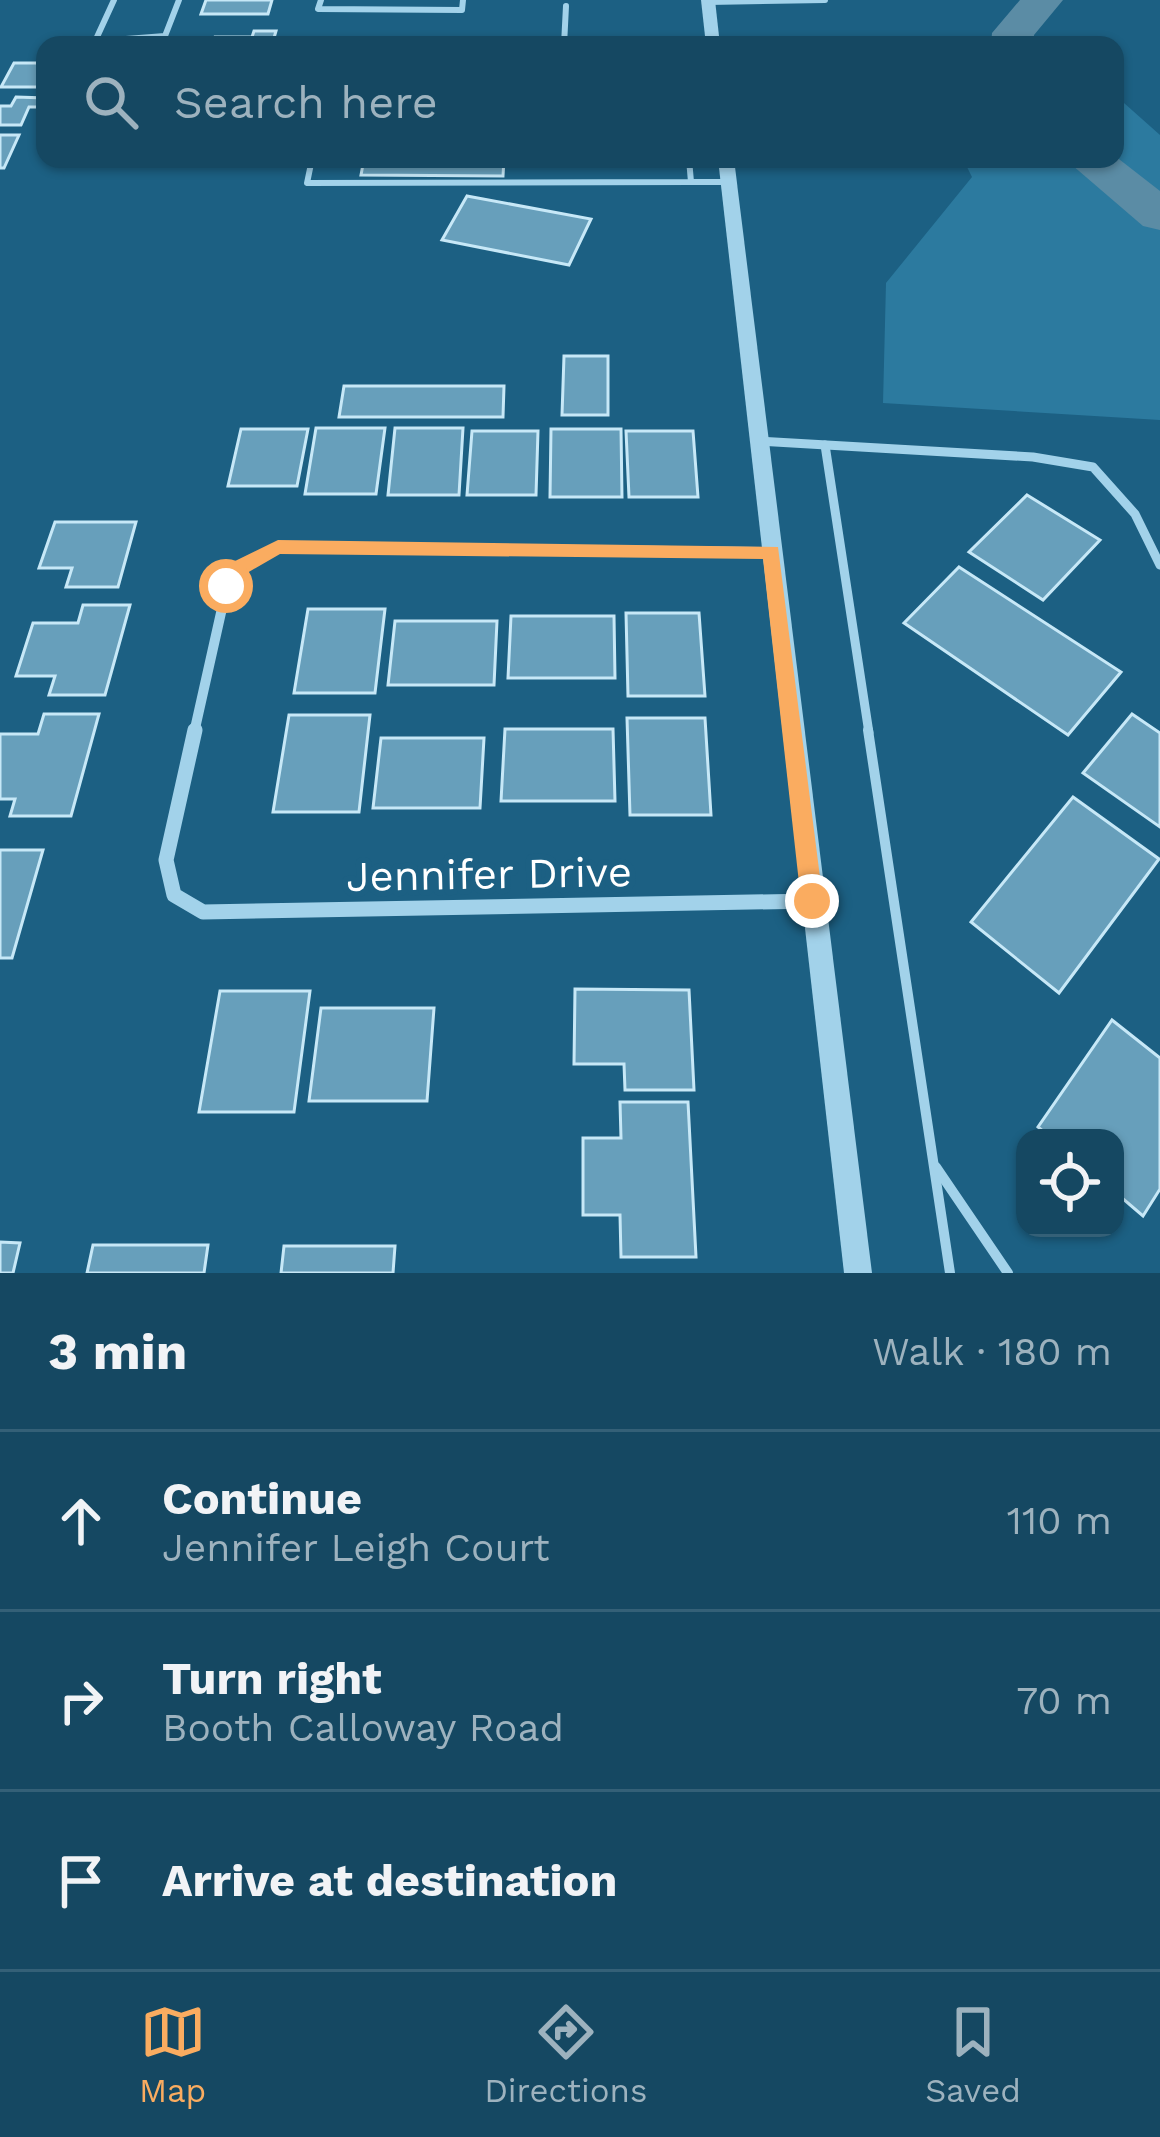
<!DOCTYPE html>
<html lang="en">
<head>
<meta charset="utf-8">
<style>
	body { margin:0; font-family:"Work Sans",sans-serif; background:#1e4f68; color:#f1f3f6 }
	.controls { position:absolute; right:36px; bottom:36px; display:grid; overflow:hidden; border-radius:24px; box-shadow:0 3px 9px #0004 }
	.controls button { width:108px; height:108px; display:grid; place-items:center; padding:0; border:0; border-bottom:3px solid #346077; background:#154862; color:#f1f3f6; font:60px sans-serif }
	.stop { position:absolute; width:36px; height:36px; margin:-27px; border:9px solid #faac60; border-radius:50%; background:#fff }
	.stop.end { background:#faac60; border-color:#fff; box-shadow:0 3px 12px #0008 }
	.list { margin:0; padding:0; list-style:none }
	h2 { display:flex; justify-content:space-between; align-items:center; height:156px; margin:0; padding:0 48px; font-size:51px }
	h2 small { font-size:39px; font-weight:400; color:#9db2be }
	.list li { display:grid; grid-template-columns:78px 1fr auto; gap:36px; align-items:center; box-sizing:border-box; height:180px; padding:0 48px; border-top:3px solid #346077 }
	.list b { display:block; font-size:45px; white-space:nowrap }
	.list p { margin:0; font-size:39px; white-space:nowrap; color:#9db2be }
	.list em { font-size:39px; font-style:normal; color:#9db2be }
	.icon { flex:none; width:66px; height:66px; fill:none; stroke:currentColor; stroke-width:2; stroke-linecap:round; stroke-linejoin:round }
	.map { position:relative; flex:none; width:1160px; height:1273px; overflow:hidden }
	.search { position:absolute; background:#154862; box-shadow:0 3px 9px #0004; left:36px; right:36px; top:36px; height:132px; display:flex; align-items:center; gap:30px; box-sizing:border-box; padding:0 42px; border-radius:24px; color:#9db2be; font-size:45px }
	.sheet { height:696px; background:#154862 }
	nav { display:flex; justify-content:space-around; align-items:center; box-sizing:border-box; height:168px; border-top:3px solid #346077; background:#154862; font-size:33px; color:#9db2be }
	nav a { display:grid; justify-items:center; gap:6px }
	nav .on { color:#faac60 }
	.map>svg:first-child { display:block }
	.green { fill:#2c7a9f }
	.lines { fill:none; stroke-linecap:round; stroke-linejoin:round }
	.river { fill:#5b8ca5; fill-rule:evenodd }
	.building { fill:#679fbb; stroke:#c7e8f7; stroke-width:3 }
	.service-far2 { stroke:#a2d2ea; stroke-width:6 }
	.service-far1 { stroke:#a2d2ea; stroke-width:9 }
	.service { stroke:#a2d2ea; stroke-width:10 }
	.minor-far1 { stroke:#a2d2ea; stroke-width:10 }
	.minor { stroke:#a2d2ea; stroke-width:15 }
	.tertiary { fill:#a2d2ea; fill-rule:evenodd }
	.route { fill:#faac60 }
	.labels { text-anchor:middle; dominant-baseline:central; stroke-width:12; stroke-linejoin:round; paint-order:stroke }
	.street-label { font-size:42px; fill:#fff; stroke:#1c6083 }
</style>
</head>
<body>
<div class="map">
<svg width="1160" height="1273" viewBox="0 0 1160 1273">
	<rect width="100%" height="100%" fill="#1c6083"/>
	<path class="green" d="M 1115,95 L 1160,135 L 1160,420 L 883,403 L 886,283 L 972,177 L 963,159 L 1115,159 Z"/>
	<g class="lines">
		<g class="river">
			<path d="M 1020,0 L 1063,0 L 1034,35 L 1033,45 L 991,45 L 992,33 Z"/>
			<path d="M 1115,156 L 1160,191 L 1160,230 L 1143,226 L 1065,159 Z"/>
		</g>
	</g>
	<g class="building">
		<path d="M 206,0 L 272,0 L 268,14 L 201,14 Z"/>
		<path d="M 254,31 L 276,31 L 272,45 L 212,45 L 215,37 L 252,37 Z"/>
		<path d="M 14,63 L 45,63 L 44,87 L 1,87 Z"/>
		<path d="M 16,97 L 45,98 L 41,107 L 29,107 L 21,125 L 0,125 L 0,106 L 11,106 Z"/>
		<path d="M 0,135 L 19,135 L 4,168 L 0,168 Z"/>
		<path d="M 364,159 L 504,159 L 503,176 L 361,175 Z"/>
		<path d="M 467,196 L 591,219 L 569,265 L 442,240 Z"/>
		<path d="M 564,356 L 608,356 L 608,415 L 562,415 Z"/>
		<path d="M 344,386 L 504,386 L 503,417 L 339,417 Z"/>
		<path d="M 316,428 L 385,428 L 376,494 L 305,494 Z"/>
		<path d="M 395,428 L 463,428 L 459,495 L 388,495 Z"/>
		<path d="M 241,429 L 308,429 L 297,486 L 228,486 Z"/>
		<path d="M 551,429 L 621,429 L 622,497 L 550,497 Z"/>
		<path d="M 472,431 L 538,431 L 536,495 L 467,495 Z"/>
		<path d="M 626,431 L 693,431 L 698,497 L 629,497 Z"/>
		<path d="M 1027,495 L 1100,540 L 1043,600 L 969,552 Z"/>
		<path d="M 55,522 L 136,522 L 118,587 L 66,587 L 72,568 L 39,568 Z"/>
		<path d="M 959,567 L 1121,672 L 1068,735 L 904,623 Z"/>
		<path d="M 83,605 L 130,605 L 105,695 L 49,695 L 55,676 L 16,676 L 33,623 L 78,623 Z"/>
		<path d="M 308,609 L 385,609 L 375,693 L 294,693 Z"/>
		<path d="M 626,613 L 699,613 L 705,696 L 628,696 Z"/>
		<path d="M 511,616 L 614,616 L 615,678 L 508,678 Z"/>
		<path d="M 395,621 L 497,621 L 494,685 L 388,685 Z"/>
		<path d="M 44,714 L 99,714 L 71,816 L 10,816 L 15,799 L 0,799 L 0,734 L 38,734 Z"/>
		<path d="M 1132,714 L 1160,733 L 1160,827 L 1083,773 Z"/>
		<path d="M 289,715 L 370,715 L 359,812 L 273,812 Z"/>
		<path d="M 627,718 L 705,718 L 711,815 L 630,815 Z"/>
		<path d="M 505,729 L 613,729 L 615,801 L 501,801 Z"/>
		<path d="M 381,738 L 484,738 L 480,808 L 373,808 Z"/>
		<path d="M 1073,797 L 1159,859 L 1059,993 L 971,922 Z"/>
		<path d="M 0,850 L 43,850 L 12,958 L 0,958 Z"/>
		<path d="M 575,989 L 689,990 L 694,1090 L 625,1090 L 624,1064 L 574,1064 Z"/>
		<path d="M 220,991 L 310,991 L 294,1112 L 199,1112 Z"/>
		<path d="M 321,1008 L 434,1008 L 427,1101 L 309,1101 Z"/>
		<path d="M 1112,1020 L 1160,1058 L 1160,1189 L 1143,1216 L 1115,1192 L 1115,1138 L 1051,1138 L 1038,1127 Z"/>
		<path d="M 620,1102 L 688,1102 L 696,1257 L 621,1257 L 620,1215 L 583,1215 L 583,1138 L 621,1138 Z"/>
		<path d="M 0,1242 L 20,1243 L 13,1273 L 0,1273 Z"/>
		<path d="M 93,1245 L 208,1245 L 204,1273 L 87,1273 Z"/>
		<path d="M 284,1246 L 395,1246 L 393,1273 L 281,1273 Z"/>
	</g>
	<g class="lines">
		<g class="service-far2">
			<path d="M 114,0 L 97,37 L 100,41 L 165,36 L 179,0"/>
			<path d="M 321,0 L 318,9 L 462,10 L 463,0"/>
			<path d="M 708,2 L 825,0"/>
			<path d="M 564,45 L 566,6"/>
			<path d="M 312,159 L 307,183 L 691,182 L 689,159"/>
			<path d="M 691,182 L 729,182"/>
		</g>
		<g class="service-far1">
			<path d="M 758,441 L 1033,457 L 1093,467 L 1135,514 L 1160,565"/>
			<path d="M 825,445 L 869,733"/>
		</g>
		<g class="service">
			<path d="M 868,730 L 950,1273"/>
			<path d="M 936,1167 L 1008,1273"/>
		</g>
		<path class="minor-far1" d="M 194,733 L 227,586 L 240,568 L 278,547 L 772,552"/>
		<path class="minor" d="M 195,730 L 166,860 L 174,895 L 203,912 L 812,901"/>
		<g class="tertiary">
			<path d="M 701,0 L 715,0 L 720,45 L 706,45 Z"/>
			<path d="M 718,159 L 734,159 L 872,1273 L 844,1273 Z"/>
		</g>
	</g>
	<path class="route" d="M 278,540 L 778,547 L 823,901 L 820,909 L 804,909 L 801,901 L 763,559 L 280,554 L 247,573 L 233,592 L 220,592 L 217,586 L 233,562 Z"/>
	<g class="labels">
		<g class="street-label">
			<text transform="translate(489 874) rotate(-1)">Jennifer Drive</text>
		</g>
	</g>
</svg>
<div class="controls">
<button><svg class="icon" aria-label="locate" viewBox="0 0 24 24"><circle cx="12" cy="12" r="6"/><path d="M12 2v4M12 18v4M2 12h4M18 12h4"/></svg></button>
</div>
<div class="stop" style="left:226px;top:586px"></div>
<div class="stop end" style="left:812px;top:901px"></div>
<div class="search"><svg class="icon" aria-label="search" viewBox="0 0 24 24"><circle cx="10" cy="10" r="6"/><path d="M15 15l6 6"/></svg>Search here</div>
</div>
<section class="sheet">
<h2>3 min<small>Walk · 180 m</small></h2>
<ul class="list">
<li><svg class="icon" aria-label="ahead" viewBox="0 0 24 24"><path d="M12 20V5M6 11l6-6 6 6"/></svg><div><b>Continue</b><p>Jennifer Leigh Court</p></div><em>110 m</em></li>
<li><svg class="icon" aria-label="right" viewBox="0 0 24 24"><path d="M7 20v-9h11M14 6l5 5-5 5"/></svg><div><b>Turn right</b><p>Booth Calloway Road</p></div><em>70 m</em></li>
<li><svg class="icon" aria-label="arrive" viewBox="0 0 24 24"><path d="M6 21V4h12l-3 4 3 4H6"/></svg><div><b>Arrive at destination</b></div></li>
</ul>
</section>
<nav>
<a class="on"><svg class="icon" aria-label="map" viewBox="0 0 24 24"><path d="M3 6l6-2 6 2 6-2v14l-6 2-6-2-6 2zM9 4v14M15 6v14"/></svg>Map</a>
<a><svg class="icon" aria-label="directions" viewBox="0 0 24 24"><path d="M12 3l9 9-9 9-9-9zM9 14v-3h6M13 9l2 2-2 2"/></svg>Directions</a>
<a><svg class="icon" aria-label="saved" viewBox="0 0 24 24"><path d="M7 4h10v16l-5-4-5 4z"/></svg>Saved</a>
</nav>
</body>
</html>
